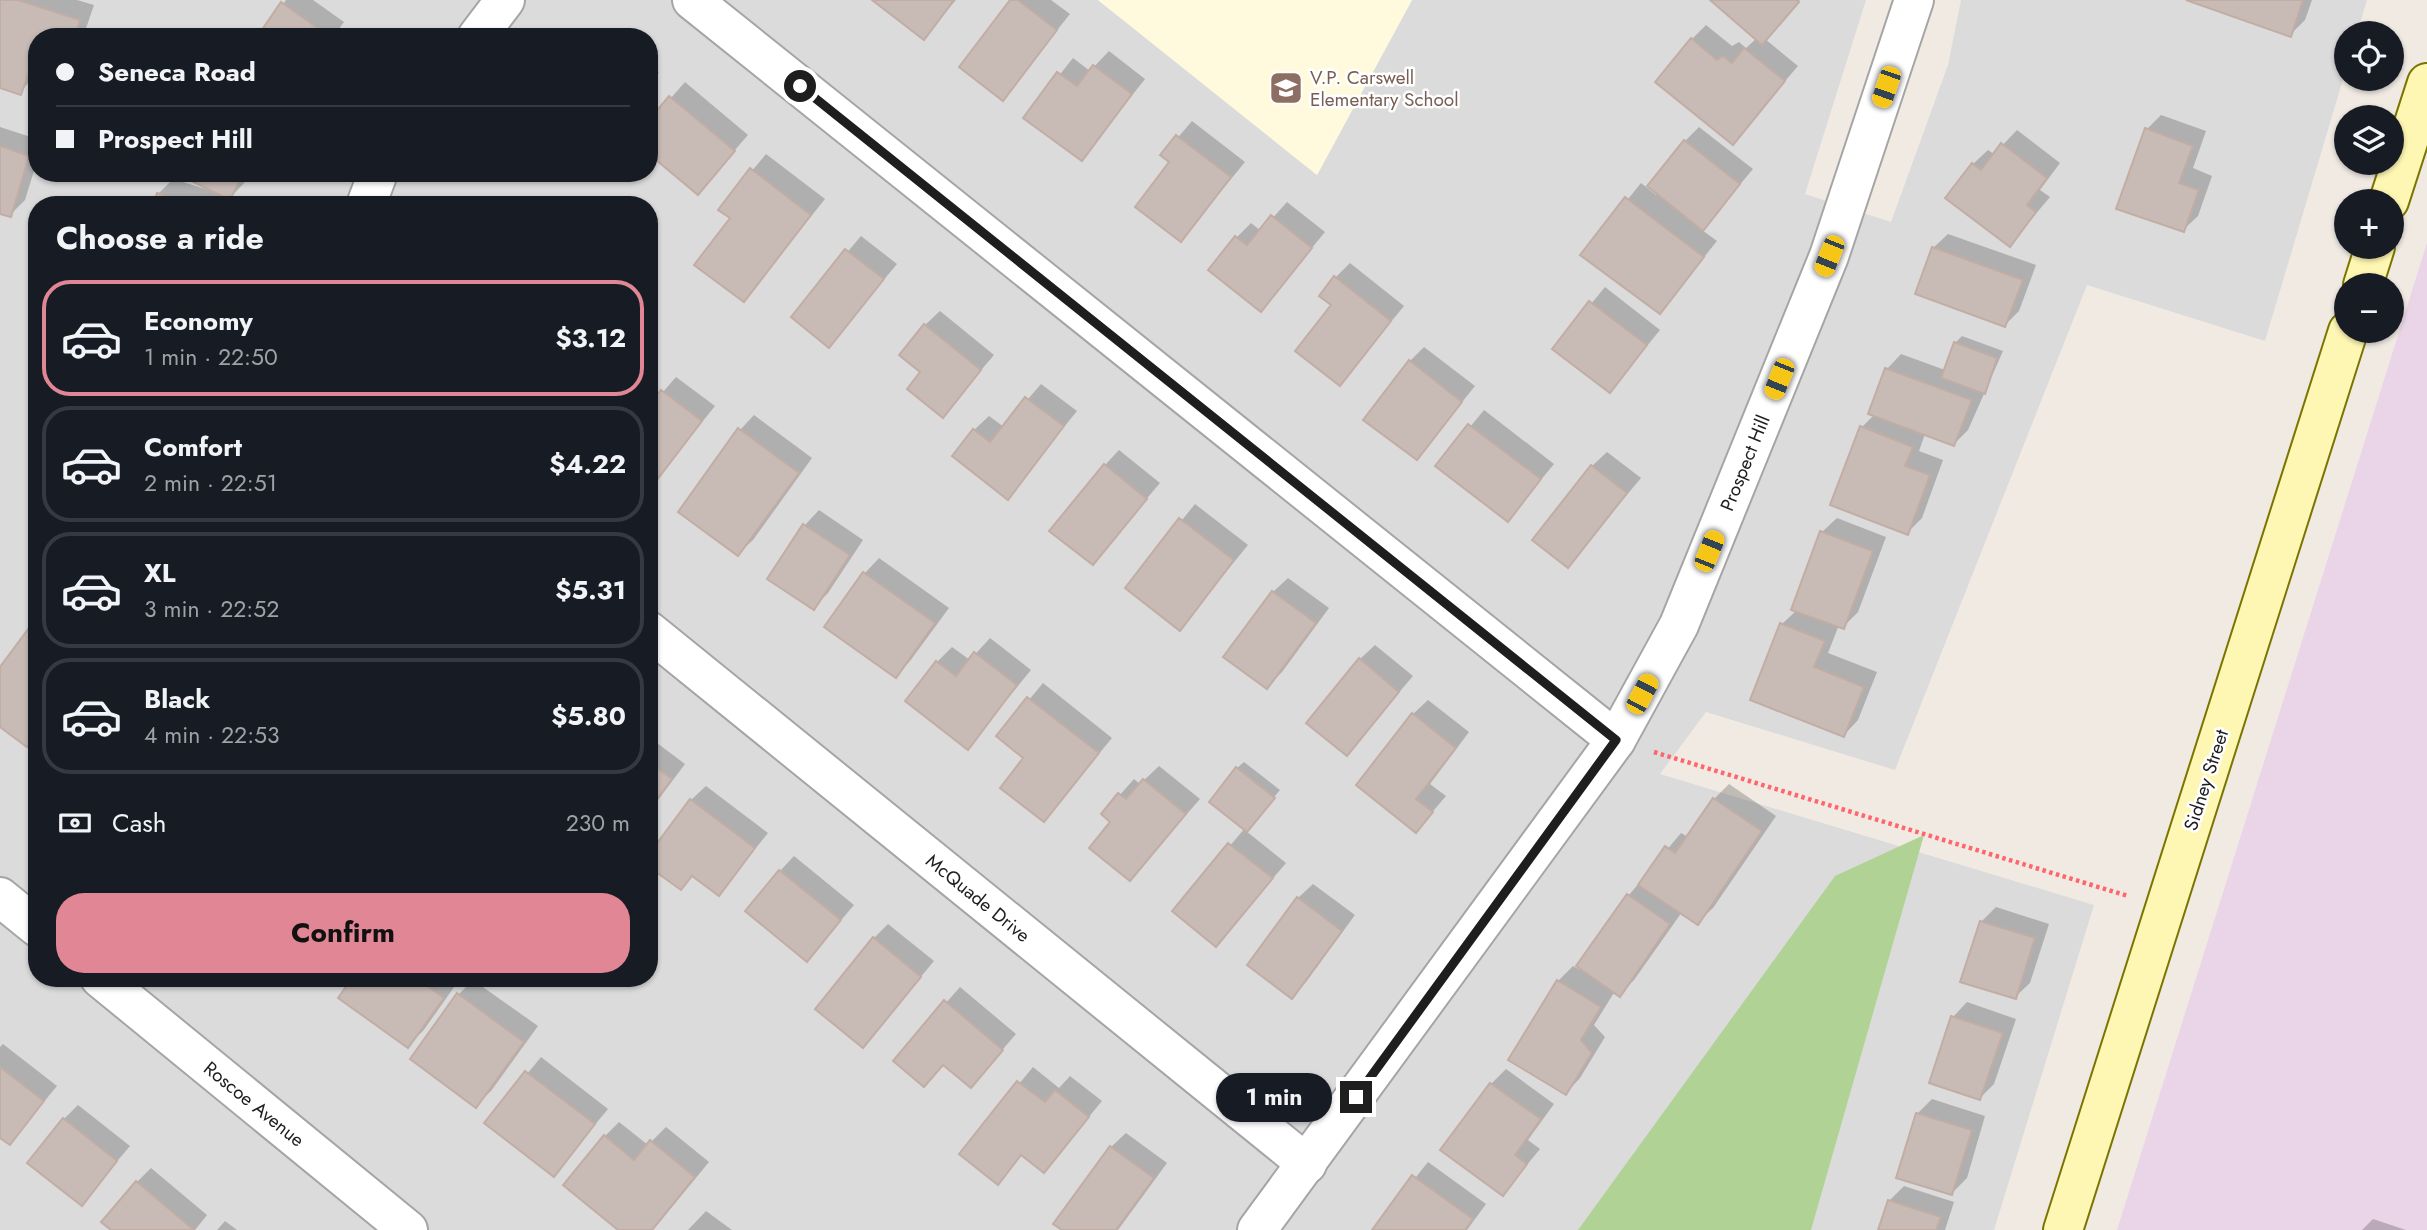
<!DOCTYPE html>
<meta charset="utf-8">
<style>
:root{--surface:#171b24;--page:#242831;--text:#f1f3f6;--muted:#9ea1a6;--line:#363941;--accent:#e08694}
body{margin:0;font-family:Jost,sans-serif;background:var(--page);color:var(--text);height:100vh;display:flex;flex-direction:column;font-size:26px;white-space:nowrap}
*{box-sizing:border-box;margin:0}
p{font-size:23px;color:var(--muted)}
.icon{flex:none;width:38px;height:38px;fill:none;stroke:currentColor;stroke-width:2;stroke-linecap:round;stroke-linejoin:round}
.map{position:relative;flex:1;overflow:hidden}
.details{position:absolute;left:28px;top:196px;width:630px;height:791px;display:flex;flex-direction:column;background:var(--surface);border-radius:28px;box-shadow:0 2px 5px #0004}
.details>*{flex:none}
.top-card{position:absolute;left:28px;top:28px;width:630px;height:154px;border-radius:28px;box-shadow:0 2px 5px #0004;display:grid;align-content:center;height:154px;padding:0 28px;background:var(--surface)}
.buttons{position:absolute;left:2334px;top:21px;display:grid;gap:14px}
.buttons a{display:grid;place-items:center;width:70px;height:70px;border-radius:50%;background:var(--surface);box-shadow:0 2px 5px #0004;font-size:35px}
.end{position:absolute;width:32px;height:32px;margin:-16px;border:9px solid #1e1e1e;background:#fff;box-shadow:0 0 0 4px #fff}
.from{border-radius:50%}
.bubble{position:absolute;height:49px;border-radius:24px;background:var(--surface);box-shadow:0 2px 5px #0004;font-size:23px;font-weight:700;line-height:49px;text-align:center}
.car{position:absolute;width:21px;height:42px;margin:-21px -10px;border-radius:9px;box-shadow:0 0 5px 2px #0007;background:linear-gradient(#f5c518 24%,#345 0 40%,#f5c518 0 76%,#345 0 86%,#f5c518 0)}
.top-card b{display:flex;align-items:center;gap:24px;height:66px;font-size:26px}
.top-card b+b{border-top:2px solid var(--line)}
.top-card i{width:18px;height:18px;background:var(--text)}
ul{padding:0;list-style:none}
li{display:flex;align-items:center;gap:21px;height:116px;margin:0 14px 10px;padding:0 14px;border:4px solid var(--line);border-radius:28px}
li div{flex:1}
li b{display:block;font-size:26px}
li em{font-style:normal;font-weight:700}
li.on{border-color:var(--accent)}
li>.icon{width:63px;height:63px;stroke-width:1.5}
h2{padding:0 28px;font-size:32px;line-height:84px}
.pay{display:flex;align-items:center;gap:18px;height:77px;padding:0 28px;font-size:26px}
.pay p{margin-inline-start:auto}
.button{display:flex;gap:14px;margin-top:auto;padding:14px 28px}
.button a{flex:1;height:80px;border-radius:28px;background:var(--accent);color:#111;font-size:28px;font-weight:700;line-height:80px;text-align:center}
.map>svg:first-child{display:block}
</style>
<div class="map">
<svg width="2427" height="1230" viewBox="0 0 2427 1230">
<rect width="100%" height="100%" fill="#f0eae3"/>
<!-- residential -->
<path fill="#dcdbdb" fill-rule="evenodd" d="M0,0H1098L1317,175L1412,0H1866L1805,194L1891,222L1948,65L1961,0H2367L2357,33H2347V66L2265,341L2087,285L1895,770L1706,712L1660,774L2094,905L1994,1230H0ZM37,37H649V173H37ZM37,205H649V978H37Z"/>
<!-- industrial -->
<polygon fill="#e9d4e8" points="2427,243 2427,1230 2117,1230"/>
<!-- education -->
<polygon fill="#fffadd" points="1098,0 1412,0 1317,175"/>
<!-- forest -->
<polygon fill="#b0d295" points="1924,835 1811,1230 1578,1230 1835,876"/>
<!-- shadow -->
<g fill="#0003">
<polygon points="0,0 77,0 94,5 83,37 37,37 37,72 20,93 0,87"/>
<polygon points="286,0 313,0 344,22 333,37 259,37"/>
<polygon points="875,0 956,0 924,37"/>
<polygon points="1012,0 1051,0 1070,14 1003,98"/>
<polygon points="1713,0 1800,0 1765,39 1798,66 1732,143 1692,39 1706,25 1732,46 1739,42 1746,48 1757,38"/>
<polygon points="2188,0 2312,0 2305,20 2290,35"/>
<polygon points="601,28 613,37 592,37"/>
<polygon points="1109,51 1145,79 1082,159 1026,117 1073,58 1090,71"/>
<polygon points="649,65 659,72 649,86"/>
<polygon points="685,82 748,135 698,192 649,123"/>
<polygon points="2161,115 2206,131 2193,168 2212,176 2198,216 2183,230 2147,129"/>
<polygon points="1192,121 1245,162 1181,240 1172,162 1163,155"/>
<polygon points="0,127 37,139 37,161 25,200 10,215 0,212"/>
<polygon points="1699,127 1753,169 1702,230 1717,241 1660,312 1583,255 1641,183 1656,195 1685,141"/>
<polygon points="2017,130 2060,163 2040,190 2050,197 2010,245 1973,164 1988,150 1994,154"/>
<polygon points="766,154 825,199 744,300 733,218 720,209"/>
<polygon points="179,173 249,173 244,183 230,198 227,197 224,205 155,205 159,193 173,179 209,190"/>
<polygon points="1287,202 1325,232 1261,310 1237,237 1251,223 1261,231"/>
<polygon points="1948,234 2036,265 2019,311 2005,325 1933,248"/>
<polygon points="861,236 897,264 829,345 793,317"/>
<polygon points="1350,263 1404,306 1340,384 1333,305 1335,278"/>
<polygon points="1605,287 1660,330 1610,391 1555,348"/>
<polygon points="940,311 994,355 943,415 925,325"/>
<polygon points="1962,336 2003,351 1968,430 1954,444 1925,434 1919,451 1943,460 1922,518 1907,533 1862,427 1875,414 1871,413 1887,369 1901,354 1945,370 1955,343"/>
<polygon points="1424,347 1475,386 1417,458 1410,361"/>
<polygon points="676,377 715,406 650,487 649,408"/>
<polygon points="1041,384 1077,411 1008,497 974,430 989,416 1004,427"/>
<polygon points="1484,410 1554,464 1508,520 1438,466"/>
<polygon points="754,415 812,458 753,540 738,554 740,430"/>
<polygon points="1119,450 1160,483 1092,563 1105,465"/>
<polygon points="1607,452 1641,478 1568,566 1592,466"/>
<polygon points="1195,504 1248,545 1180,628 1127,588"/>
<polygon points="819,510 863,540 828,593 814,607 769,579 805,525"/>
<polygon points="1837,518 1886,537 1858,612 1843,627 1839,625 1828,653 1877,672 1858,720 1844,735 1782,624 1797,610 1822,532"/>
<polygon points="879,558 949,608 910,661 896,676 826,626 865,573"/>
<polygon points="1288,578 1329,608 1282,672 1267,687 1273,592"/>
<polygon points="37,623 37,735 27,745 0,725 0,669"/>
<polygon points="990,638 1031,670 968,747 937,662 952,647 970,660"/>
<polygon points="1375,645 1413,676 1347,754 1360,659"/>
<polygon points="1043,683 1112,738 1044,820 1026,758 999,736"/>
<polygon points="1428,700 1469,732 1430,784 1446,796 1416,831 1413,714"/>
<polygon points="649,737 685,764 649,812"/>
<polygon points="1244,762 1280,790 1246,831 1286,863 1216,945 1175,911 1245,828 1237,768"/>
<polygon points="1159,766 1200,799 1130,879 1113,822 1103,814 1134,779 1140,784"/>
<polygon points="1729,784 1776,816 1713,908 1698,922 1682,912 1634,980 1620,994 1615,991 1594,1025 1605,1037 1580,1078 1566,1093 1510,1059 1558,981 1573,966 1587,974 1588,972 1579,965 1629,895 1681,833 1688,837 1714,799"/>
<polygon points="706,786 768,833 719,894 693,875 681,888 691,800"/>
<polygon points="794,856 854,905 807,960 780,871"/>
<polygon points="1313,884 1355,915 1306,982 1292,996 1298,898"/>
<polygon points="1996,907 2049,924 2030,983 2015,997 1981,922"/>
<polygon points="888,924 934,961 863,1046 874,938"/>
<polygon points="354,978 451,978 457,983 423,1031 408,1045"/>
<polygon points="473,980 538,1026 491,1091 476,1105 412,1058 459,994"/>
<polygon points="960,987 1016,1034 971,1086 944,1064 895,1061"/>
<polygon points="1967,1002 2016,1019 1994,1084 1980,1098 1953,1017"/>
<polygon points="3,1044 57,1086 10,1143 0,1135 0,1047"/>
<polygon points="541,1057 608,1109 554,1174 487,1123"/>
<polygon points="1033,1067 1059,1088 1070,1076 1102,1101 1044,1171 1023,1154 998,1183 961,1154"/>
<polygon points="1506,1069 1554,1104 1528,1140 1540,1149 1503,1194 1443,1150 1491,1084"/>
<polygon points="1932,1099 1985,1116 1967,1178 1952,1193 1917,1114"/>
<polygon points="78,1105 130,1146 81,1204 64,1119"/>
<polygon points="619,1122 648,1145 666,1127 709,1162 653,1230 621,1230 605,1136"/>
<polygon points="1126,1133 1167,1163 1118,1230 1065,1230 1111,1147"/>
<polygon points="1428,1162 1486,1204 1467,1230 1374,1230"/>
<polygon points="151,1168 207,1215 195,1230 113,1230 137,1182"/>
<polygon points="1904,1186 1954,1202 1945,1230 1880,1230 1889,1201"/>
<polygon points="706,1211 732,1230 688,1230"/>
<polygon points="2373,1219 2406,1230 2362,1230"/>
<polygon points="225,1221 237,1230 217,1230"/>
</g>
<!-- building -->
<g fill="#c8bbb6" stroke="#c2ada4" stroke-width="2">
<polygon points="0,0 18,0 80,20 75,37 37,37 37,48 21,95 0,88"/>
<polygon points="872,0 954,0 924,40"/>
<polygon points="1010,0 1018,0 1057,30 1003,101 959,67"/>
<polygon points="1710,0 1797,0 1799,2 1762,45"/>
<polygon points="2186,0 2303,0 2291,37"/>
<polygon points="281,2 330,37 257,37"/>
<polygon points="1691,38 1717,60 1723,56 1732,63 1744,48 1785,81 1733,145 1655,82"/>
<polygon points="1093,65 1132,94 1082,161 1023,118 1057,72 1077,86"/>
<polygon points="669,96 735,151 698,195 649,154 649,120"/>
<polygon points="2145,128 2193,146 2179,183 2199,190 2184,232 2116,209"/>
<polygon points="1176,135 1231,177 1181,242 1135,207 1169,162 1160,155"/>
<polygon points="1684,140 1740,184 1703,231 1647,186"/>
<polygon points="2001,143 2047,178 2027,205 2036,212 2010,247 1945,198 1972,163 1981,170"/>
<polygon points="0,146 29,156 11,217 0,214"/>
<polygon points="750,168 811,215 744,302 694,265 730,218 718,210"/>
<polygon points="175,173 243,173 230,200"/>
<polygon points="157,193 195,205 153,205"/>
<polygon points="1625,197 1704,257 1660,314 1580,255"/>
<polygon points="1271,215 1312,248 1261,312 1208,270 1235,236 1247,245"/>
<polygon points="1932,247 2023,280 2005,327 1915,294"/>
<polygon points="845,249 884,279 829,348 791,317"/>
<polygon points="1334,276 1391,321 1340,386 1295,351 1331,305 1319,296"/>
<polygon points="1589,301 1647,345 1610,393 1552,349"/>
<polygon points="924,324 981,370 943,418 907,389 920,372 899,355"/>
<polygon points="1954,342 1997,358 1985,394 1941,378"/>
<polygon points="1409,360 1462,402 1417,460 1363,420"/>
<polygon points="1885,368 1972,400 1954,446 1868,414"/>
<polygon points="661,390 702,421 650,489 649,405"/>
<polygon points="1025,397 1064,426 1008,500 952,456 973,429 990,442"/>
<polygon points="1468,424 1541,479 1508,522 1435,466"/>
<polygon points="1860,426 1913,447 1905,466 1930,475 1908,535 1830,505"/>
<polygon points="738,428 799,473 738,556 678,512"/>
<polygon points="1104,464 1147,499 1093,565 1049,531"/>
<polygon points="1591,465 1627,493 1568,568 1532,540"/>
<polygon points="1179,518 1234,560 1180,631 1125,588"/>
<polygon points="803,524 850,555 814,610 767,579"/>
<polygon points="1820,531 1873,551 1844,629 1791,610"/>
<polygon points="863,572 935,623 896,678 824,627"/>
<polygon points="1272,591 1316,623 1267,689 1223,657"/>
<polygon points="1780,623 1825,641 1814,667 1864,687 1844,737 1750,700"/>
<polygon points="29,628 37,634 37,734 27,747 0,727 0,667"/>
<polygon points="974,652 1017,685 968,750 905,701 936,661 956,676"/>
<polygon points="1359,658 1399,692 1347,756 1306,723"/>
<polygon points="1027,697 1099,753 1044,822 1000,788 1023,758 996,736"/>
<polygon points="1412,713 1456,748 1416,799 1433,812 1416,833 1356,785"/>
<polygon points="649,762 672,779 649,810"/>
<polygon points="1236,767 1275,798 1247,832 1209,802"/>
<polygon points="1143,779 1186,814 1130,881 1089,848 1110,822 1101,814 1118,793 1126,799"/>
<polygon points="1713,798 1762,831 1698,925 1638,885 1665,846 1675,853"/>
<polygon points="690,799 755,848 719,896 692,876 681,890 649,867 649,854"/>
<polygon points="1228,843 1273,878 1216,947 1172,911"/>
<polygon points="779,870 841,920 807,962 745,911"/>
<polygon points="1627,894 1670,924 1620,997 1576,966"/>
<polygon points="1297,897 1342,931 1292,999 1247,965"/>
<polygon points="1980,921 2035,938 2016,999 1960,982"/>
<polygon points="873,937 921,977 863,1048 815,1009"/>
<polygon points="352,978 416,978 444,998 408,1048 338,998"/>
<polygon points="1557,980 1601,1007 1581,1040 1592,1053 1566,1095 1508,1060"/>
<polygon points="457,993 524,1042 476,1108 410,1059"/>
<polygon points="944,1000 1003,1050 971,1088 943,1065 924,1087 893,1061"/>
<polygon points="1951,1016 2003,1033 1980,1100 1929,1083"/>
<polygon points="0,1067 44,1101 10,1145 0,1138"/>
<polygon points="525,1071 595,1124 554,1177 484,1123"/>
<polygon points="1017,1081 1045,1102 1055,1090 1089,1117 1044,1173 1021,1155 998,1185 959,1154"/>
<polygon points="1490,1083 1541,1119 1515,1155 1527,1164 1503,1196 1440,1150"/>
<polygon points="1916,1113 1972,1130 1952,1195 1896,1178"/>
<polygon points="63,1118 117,1161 82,1206 27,1163"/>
<polygon points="604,1135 634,1160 650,1140 695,1177 652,1230 618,1230 563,1185"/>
<polygon points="1110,1146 1154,1178 1116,1230 1062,1230 1053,1224"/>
<polygon points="1412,1175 1473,1219 1465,1230 1372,1230"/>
<polygon points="136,1181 194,1230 111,1230 101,1222"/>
<polygon points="1888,1200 1941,1217 1936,1230 1878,1230"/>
</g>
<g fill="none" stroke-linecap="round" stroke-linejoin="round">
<defs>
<g id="minor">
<polyline points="692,0 1616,740"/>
<polyline points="477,37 505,0"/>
<polyline points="366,205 378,173"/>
<polyline points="649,631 1307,1164"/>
<polyline points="0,897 37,927"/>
<polyline points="100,978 408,1230"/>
<polyline points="1257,1230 1616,740 1679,625 1829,256 1914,0"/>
</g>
<g id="secondary">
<polyline points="2389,201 2427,83"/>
<polyline points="2363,285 2375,247"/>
<polyline points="2063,1230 2348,331"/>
</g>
</defs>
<!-- minor casing -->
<use href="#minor" stroke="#a5a5a5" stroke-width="42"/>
<!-- secondary casing -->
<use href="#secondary" stroke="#7a7500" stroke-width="42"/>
<!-- path -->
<polyline stroke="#ff656b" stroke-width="4.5" stroke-dasharray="3.5 3.5" stroke-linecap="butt" points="1654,752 2128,896"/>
<!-- minor -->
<use href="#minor" stroke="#fff" stroke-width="38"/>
<!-- secondary -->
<use href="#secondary" stroke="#fef7b3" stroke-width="38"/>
</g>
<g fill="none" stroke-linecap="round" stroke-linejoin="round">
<!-- route -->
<polyline stroke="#1e1e1e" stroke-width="9" points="800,86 1616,740 1356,1097"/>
</g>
<!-- icons -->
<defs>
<symbol id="school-square" viewBox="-11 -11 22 22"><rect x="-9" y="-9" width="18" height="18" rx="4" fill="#8d6e63" stroke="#fff"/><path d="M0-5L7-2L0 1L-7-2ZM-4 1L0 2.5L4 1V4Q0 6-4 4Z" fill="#fff"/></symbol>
</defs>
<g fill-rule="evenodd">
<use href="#school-square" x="1267" y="69" width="38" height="38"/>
</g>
<g text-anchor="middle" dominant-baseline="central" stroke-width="5" stroke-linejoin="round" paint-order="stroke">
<!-- education labels -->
<g font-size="19" fill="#785e54" stroke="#fff" text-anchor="start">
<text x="1310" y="77">V.P. Carswell<tspan x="1310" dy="22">Elementary School</tspan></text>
</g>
<!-- street labels -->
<g font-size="19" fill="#1e1e1e" stroke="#fff">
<text transform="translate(1745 463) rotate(-68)">Prospect Hill</text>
<text transform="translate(2206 780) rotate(-72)">Sidney Street</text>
<text transform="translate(978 898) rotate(39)">McQuade Drive</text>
<text transform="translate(254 1104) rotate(39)">Roscoe Avenue</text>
</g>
</g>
</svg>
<div class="buttons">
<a><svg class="icon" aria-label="locate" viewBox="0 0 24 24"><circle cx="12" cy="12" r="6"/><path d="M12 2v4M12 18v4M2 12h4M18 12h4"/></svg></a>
<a><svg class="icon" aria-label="layers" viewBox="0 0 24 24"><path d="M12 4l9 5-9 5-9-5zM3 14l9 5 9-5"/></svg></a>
<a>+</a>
<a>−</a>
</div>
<i class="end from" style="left:800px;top:86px"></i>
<i class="end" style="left:1356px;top:1097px"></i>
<div class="bubble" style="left:1216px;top:1073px;width:116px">1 min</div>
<i class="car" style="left:1886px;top:87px;rotate:199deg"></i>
<i class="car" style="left:1829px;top:256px;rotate:202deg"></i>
<i class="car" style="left:1779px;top:379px;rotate:202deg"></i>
<i class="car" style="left:1709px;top:551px;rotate:22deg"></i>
<i class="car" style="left:1642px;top:694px;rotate:28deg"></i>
<div class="top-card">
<b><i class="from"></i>Seneca Road</b>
<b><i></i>Prospect Hill</b>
</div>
<section class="details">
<h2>Choose a ride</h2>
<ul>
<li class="on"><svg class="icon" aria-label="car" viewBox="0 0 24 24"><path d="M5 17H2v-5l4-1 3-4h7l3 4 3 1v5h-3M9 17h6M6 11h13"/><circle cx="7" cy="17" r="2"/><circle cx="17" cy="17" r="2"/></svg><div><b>Economy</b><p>1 min · 22:50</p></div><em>$3.12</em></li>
<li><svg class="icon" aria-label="car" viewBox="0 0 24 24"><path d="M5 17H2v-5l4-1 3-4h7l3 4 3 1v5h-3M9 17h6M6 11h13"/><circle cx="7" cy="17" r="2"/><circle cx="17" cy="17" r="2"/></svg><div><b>Comfort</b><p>2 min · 22:51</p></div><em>$4.22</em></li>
<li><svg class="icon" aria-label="car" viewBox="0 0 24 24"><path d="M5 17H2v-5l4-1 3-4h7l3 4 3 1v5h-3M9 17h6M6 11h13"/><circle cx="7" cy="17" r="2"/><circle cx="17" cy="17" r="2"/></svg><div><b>XL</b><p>3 min · 22:52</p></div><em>$5.31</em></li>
<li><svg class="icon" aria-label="car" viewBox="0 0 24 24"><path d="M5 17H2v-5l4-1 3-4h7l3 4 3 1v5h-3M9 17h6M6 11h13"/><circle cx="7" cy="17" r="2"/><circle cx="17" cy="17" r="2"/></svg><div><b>Black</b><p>4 min · 22:53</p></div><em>$5.80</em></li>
</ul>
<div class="pay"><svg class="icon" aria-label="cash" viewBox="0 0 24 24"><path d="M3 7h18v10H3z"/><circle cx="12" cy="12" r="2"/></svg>Cash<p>230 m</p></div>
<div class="button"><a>Confirm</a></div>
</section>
</div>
